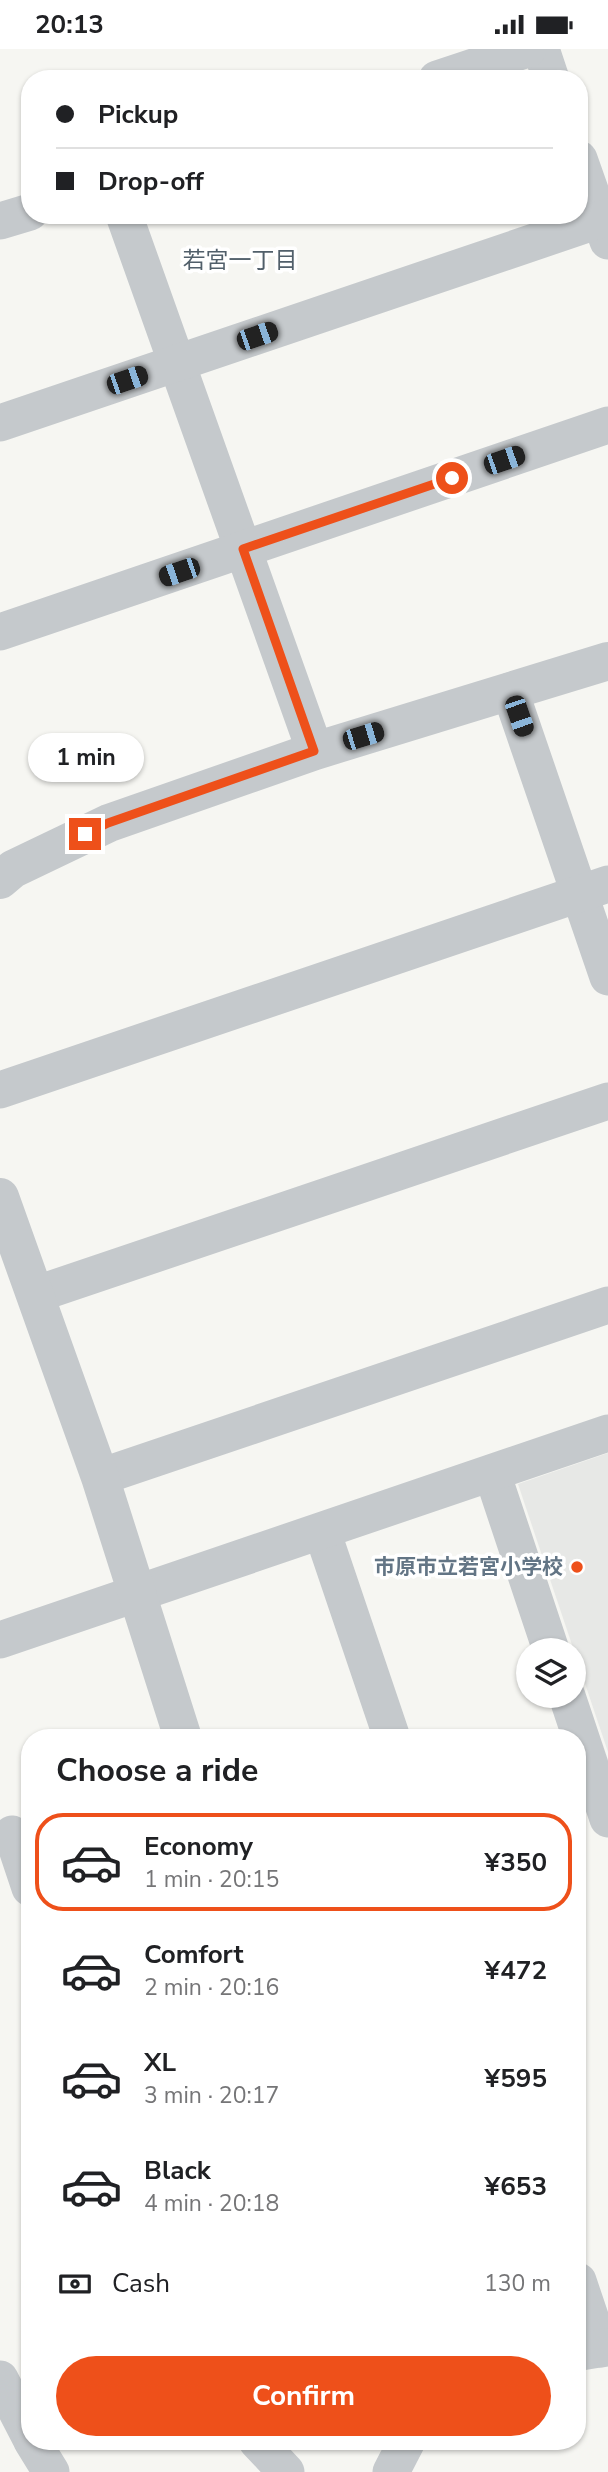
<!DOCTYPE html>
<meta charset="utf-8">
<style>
:root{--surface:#fff;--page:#f2f2f2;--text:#202124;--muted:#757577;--line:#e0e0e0;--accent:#ee501a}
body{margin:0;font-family:"Nunito Sans","Noto Sans JP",sans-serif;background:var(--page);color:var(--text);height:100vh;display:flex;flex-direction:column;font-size:26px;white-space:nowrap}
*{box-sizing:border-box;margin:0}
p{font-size:23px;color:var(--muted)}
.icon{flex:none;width:38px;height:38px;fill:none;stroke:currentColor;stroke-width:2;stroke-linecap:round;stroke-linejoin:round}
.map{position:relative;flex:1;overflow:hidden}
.panel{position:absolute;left:21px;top:1680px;width:565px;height:721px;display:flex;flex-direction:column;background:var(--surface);border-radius:28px;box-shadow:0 2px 5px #0004}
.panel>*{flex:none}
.hud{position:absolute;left:21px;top:21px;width:567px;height:154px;border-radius:28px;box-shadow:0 2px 5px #0004;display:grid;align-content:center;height:154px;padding:0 35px;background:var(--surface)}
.fabs{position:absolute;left:516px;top:1589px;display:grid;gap:14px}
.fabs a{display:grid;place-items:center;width:70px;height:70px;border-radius:50%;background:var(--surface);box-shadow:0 2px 5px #0004;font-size:35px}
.end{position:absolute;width:32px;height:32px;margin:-16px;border:9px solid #ee501a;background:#fff;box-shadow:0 0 0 4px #fff}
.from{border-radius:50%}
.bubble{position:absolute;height:49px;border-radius:24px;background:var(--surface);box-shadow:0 2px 5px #0004;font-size:23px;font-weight:700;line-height:49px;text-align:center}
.car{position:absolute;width:21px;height:42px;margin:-21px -10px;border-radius:9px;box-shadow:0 0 5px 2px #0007;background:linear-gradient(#222 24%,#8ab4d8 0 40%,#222 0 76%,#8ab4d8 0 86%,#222 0)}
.hud b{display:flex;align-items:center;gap:24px;height:66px;font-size:26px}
.hud b+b{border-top:2px solid var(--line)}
.hud i{width:18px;height:18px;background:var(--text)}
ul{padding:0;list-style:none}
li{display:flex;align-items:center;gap:21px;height:98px;margin:0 14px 10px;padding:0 21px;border:4px solid transparent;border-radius:28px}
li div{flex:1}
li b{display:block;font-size:26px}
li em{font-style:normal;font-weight:700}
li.active{border-color:var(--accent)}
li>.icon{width:63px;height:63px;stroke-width:1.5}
h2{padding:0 35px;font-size:32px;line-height:84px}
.pay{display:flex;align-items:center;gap:18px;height:77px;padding:0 35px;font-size:26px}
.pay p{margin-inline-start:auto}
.primary-button{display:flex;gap:14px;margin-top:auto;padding:14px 35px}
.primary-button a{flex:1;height:80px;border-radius:42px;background:var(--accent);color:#fff;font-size:28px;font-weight:700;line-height:80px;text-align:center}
.status{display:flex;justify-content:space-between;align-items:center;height:49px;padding:0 35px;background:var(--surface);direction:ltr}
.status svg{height:19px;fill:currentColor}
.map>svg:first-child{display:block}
</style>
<div class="status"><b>20:13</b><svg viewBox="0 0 49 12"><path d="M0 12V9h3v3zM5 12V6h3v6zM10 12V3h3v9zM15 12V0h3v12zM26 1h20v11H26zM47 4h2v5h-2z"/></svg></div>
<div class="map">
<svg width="608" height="2423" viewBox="0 0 608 2423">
<rect width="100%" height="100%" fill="#f6f6f2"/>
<!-- built -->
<polygon fill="#e7e8e6" points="608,1404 608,1703 518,1435"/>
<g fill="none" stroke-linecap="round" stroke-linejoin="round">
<!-- minor -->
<g stroke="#c5c9cc" stroke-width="37">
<polyline points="541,0 551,30"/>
<polyline points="437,30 528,0"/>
<polyline points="579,110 608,192"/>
<polyline points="124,166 315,702"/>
<polyline points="0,172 30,163"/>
<polyline points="0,374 608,168"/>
<polyline points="0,583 608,376"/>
<polyline points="510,642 608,928"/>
<polyline points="0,1041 608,835"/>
<polyline points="37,1245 608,1052"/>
<polyline points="492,1424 551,1601"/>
<polyline points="100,1428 608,1256"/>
<polyline points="322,1482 392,1689"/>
<polyline points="0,1591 608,1384"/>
<polyline points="567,1647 608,1770"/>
<polyline points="12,1785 30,1839"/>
<polyline points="578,2232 601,2300"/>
<polyline points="0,2330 30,2388"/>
<polyline points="32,2392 51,2423"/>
<polyline points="257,2392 286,2423"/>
<polyline points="391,2423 407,2392"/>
</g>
<!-- tertiary -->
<g stroke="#c5c9cc" stroke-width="38">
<polyline points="0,831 13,820 109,774 315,702 608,612"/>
<polyline points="0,1148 100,1428 183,1689"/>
<polyline points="578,2303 608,2298"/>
</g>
</g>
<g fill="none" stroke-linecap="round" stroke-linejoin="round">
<!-- route -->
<polyline stroke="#ee501a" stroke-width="9" points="85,785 108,774 314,702 243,500 452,429"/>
</g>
<!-- markers -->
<circle fill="#ee501a" stroke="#fff" stroke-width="2.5" cx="577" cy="1518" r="7"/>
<g text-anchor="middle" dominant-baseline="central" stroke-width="7" stroke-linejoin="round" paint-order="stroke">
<!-- poi labels -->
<g font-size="21" font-weight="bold" fill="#637585" stroke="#fff" text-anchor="end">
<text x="563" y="1518">市原市立若宮小学校</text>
</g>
<!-- neighbourhood labels -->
<g font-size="23" fill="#515f6a" stroke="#fff">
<text x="240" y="211">若宮一丁目</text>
</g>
</g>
</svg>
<div class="fabs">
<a><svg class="icon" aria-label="layers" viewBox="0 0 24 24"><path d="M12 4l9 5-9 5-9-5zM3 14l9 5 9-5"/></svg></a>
</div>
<i class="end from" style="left:452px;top:429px"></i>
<i class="end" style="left:85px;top:785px"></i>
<div class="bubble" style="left:28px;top:684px;width:116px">1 min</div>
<i class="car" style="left:257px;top:287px;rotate:71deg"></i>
<i class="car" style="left:127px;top:331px;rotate:71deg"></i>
<i class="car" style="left:504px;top:411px;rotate:71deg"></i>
<i class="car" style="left:179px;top:523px;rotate:251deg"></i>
<i class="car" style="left:519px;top:667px;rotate:161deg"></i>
<i class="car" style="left:363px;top:687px;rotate:73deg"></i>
<div class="hud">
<b><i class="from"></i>Pickup</b>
<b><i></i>Drop-off</b>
</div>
<section class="panel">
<h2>Choose a ride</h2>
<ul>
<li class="active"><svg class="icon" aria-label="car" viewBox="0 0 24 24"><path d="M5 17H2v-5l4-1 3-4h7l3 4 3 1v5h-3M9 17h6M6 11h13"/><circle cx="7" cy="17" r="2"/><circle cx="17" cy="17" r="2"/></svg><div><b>Economy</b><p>1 min · 20:15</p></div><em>¥350</em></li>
<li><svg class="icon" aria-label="car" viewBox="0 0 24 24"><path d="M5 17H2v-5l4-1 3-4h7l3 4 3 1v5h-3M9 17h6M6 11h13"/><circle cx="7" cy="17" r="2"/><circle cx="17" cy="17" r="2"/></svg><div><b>Comfort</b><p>2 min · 20:16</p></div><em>¥472</em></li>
<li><svg class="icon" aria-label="car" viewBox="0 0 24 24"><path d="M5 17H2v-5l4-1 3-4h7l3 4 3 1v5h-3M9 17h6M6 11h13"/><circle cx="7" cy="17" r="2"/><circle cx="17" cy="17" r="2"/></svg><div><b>XL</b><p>3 min · 20:17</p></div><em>¥595</em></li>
<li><svg class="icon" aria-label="car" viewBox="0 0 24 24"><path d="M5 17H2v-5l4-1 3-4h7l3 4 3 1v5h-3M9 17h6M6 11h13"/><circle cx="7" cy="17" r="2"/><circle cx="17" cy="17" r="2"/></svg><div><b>Black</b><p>4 min · 20:18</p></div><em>¥653</em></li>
</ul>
<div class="pay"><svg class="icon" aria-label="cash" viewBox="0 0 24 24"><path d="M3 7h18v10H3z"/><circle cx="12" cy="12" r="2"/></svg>Cash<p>130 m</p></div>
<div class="primary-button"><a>Confirm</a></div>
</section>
</div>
